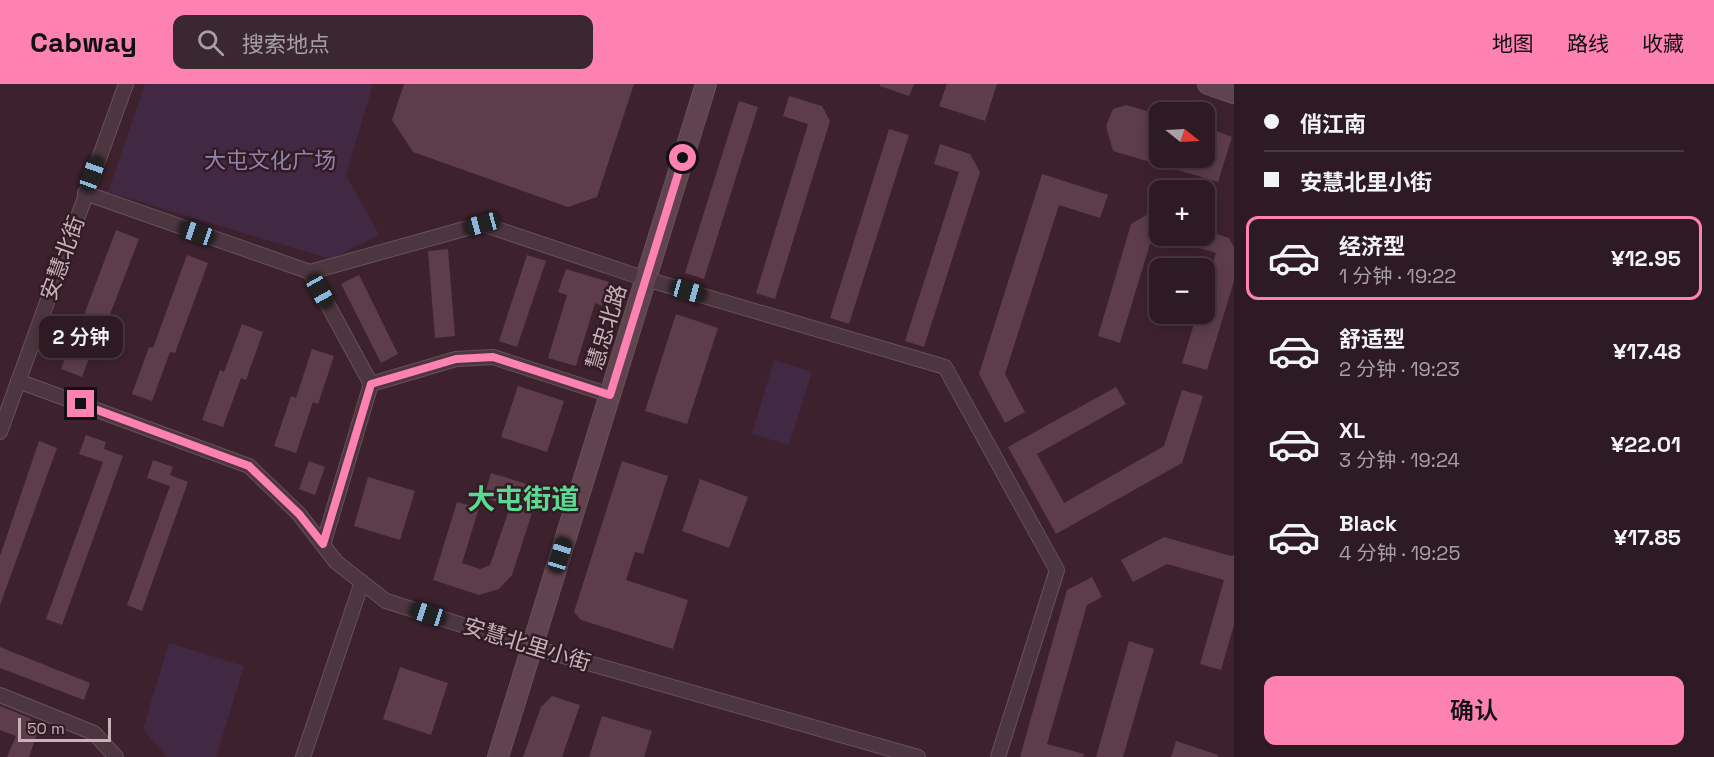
<!DOCTYPE html>
<html lang="zh">
<meta charset="utf-8">
<style>
:root{--surface:#2e1a22;--page:#3a272f;--text:#f1f3f6;--muted:#a7a1a5;--line:#493840;--accent:#fd82b1}
body{margin:0;font-family:"Space Grotesk","Noto Sans SC",sans-serif;background:var(--page);color:var(--text);height:100vh;display:flex;flex-direction:column;font-size:22px;white-space:nowrap}
*{box-sizing:border-box;margin:0}
p{font-size:20px;color:var(--muted)}
.icon{flex:none;width:33px;height:33px;fill:none;stroke:currentColor;stroke-width:2;stroke-linecap:round;stroke-linejoin:round}
.map{position:relative;flex:1;overflow:hidden}
.sheet{display:flex;flex-direction:column;background:var(--surface);width:480px}
.sheet>*{flex:none}
.guide{display:grid;align-content:center;height:132px;padding:0 30px;background:var(--surface)}
.needle{width:39px;rotate:108deg}
.fabs{position:absolute;left:1149px;top:18px;display:grid;gap:12px}
.fabs a{display:grid;place-items:center;width:66px;height:66px;border-radius:12px;background:var(--surface);box-shadow:0 3px 15px #0003,0 0 0 2px var(--line);font-size:30px}
.scale{position:absolute;left:18px;bottom:15px;width:93px;box-sizing:border-box;padding-left:6px;border:3px solid #c9b1ba;border-top:0;font-size:16px;line-height:21px;white-space:nowrap;color:#c9b1ba;-webkit-text-stroke:4px #321b24;paint-order:stroke}
.end{position:absolute;width:27px;height:27px;margin:-14px;border:8px solid #fd82b1;background:#111;box-shadow:0 0 0 3px #111}
.from{border-radius:50%}
.bubble{position:absolute;height:42px;border-radius:12px;background:var(--surface);box-shadow:0 3px 15px #0003,0 0 0 2px var(--line);font-size:20px;font-weight:600;line-height:42px;text-align:center}
.car{position:absolute;width:18px;height:36px;margin:-18px -9px;border-radius:8px;box-shadow:0 0 4px 2px #0007;background:linear-gradient(#222 24%,#8ab4d8 0 40%,#222 0 76%,#8ab4d8 0 86%,#222 0)}
.guide b{display:flex;align-items:center;gap:21px;height:57px;font-size:22px}
.guide b+b{border-top:2px solid var(--line)}
.guide i{width:15px;height:15px;background:var(--text)}
ul{padding:0;list-style:none}
li{display:flex;align-items:center;gap:18px;height:84px;margin:0 12px 9px;padding:0 18px;border:3px solid transparent;border-radius:12px}
li div{flex:1}
li b{display:block;font-size:22px}
li em{font-style:normal;font-weight:600}
li.active{border-color:var(--accent)}
li>.icon{width:54px;height:54px;stroke-width:1.5}
.cta{display:flex;gap:12px;margin-top:auto;padding:12px 30px}
.cta a{flex:1;height:69px;border-radius:12px;background:var(--accent);color:#111;font-size:24px;font-weight:600;line-height:69px;text-align:center}
header{display:flex;align-items:center;gap:36px;box-sizing:border-box;height:84px;padding:0 30px;background:var(--accent);color:#111}
header strong{font-size:28px}
nav{display:flex;gap:33px;margin-inline-start:auto;font-size:21px}
.search{width:420px;height:54px;background:var(--page);display:flex;align-items:center;gap:15px;box-sizing:border-box;padding:0 21px;border-radius:12px;color:var(--muted);font-size:22px}
main{display:flex;flex:1;min-height:0}
.map>svg:first-child{display:block}
</style>
<header>
<strong>Cabway</strong>
<div class="search"><svg class="icon" aria-label="search" viewBox="0 0 24 24"><circle cx="10" cy="10" r="6"/><path d="M15 15l6 6"/></svg>搜索地点</div>
<nav><a>地图</a><a>路线</a><a>收藏</a></nav>
</header>
<main>
<div class="map">
<svg width="1234" height="673" viewBox="0 0 1234 673">
<rect width="100%" height="100%" fill="#3d222d"/>
<!-- green -->
<g fill="#422943">
<polygon points="145,0 373,0 346,91 379,151 330,175 108,108"/>
<polygon points="774,276 812,288 789,361 752,350"/>
<polygon points="169,559 244,582 216,673 167,673 143,645"/>
</g>
<!-- building -->
<g fill="#5d3d4a">
<polygon points="404,0 634,0 597,113 568,123 413,68 392,36"/>
<polygon points="880,0 914,0 909,12 880,2"/>
<polygon points="947,0 997,0 985,37 939,22"/>
<polygon points="789,12 822,22 830,37 775,215 756,209 808,40 783,32"/>
<polygon points="739,17 758,23 704,195 685,189"/>
<polygon points="1126,21 1160,31 1160,74 1204,74 1204,42 1232,53 1218,98 1113,67 1106,42 1113,25"/>
<polygon points="889,45 909,51 849,240 830,234"/>
<polygon points="940,60 970,70 980,88 924,263 905,257 959,88 934,80"/>
<polygon points="1042,90 1108,111 1100,134 1059,121 1005,290 1025,328 1005,339 979,290"/>
<polygon points="1150,129 1160,132 1160,152 1153,150 1120,259 1098,252 1131,140"/>
<polygon points="116,146 139,155 104,246 100,244 82,293 61,285 78,238 81,239"/>
<polygon points="1204,146 1229,154 1234,163 1234,197 1207,286 1182,279 1197,230 1204,230 1204,206 1216,169 1165,154 1165,152 1204,152"/>
<polygon points="448,165 455,252 435,254 428,167"/>
<polygon points="187,171 208,179 175,269 170,268 152,317 132,310 149,263 153,264"/>
<polygon points="527,171 546,177 517,263 499,257"/>
<polygon points="566,185 609,198 602,222 595,219 576,282 548,274 567,211 558,208"/>
<polygon points="359,191 398,270 381,279 341,200"/>
<polygon points="676,230 718,244 687,340 645,327"/>
<polygon points="242,240 263,248 246,296 241,294 223,343 202,336 220,286 224,288"/>
<polygon points="312,265 334,272 318,320 313,318 296,369 274,362 291,312 296,314"/>
<polygon points="518,302 564,317 547,368 501,353"/>
<polygon points="1116,303 1126,320 1037,370 1064,419 1164,362 1182,306 1203,312 1182,379 1056,450 1008,363"/>
<polygon points="86,351 106,358 104,365 123,372 62,541 46,535 103,378 79,370"/>
<polygon points="39,357 57,364 0,521 0,472"/>
<polygon points="153,376 173,383 170,391 188,398 142,527 127,521 170,402 147,394"/>
<polygon points="309,377 325,383 315,411 299,405"/>
<polygon points="622,377 668,392 643,470 635,468 626,496 688,516 673,565 581,536 574,528"/>
<polygon points="491,389 540,404 512,491 499,505 479,511 433,496 457,418 479,424 462,479 480,485 490,481 510,423 484,413"/>
<polygon points="368,393 415,407 400,456 354,442"/>
<polygon points="700,395 748,413 729,464 682,447"/>
<polygon points="1164,453 1231,472 1234,471 1234,541 1221,586 1200,580 1224,496 1167,480 1133,498 1121,476"/>
<polygon points="1092,493 1102,513 1087,521 1047,660 1084,670 1083,673 1020,673 1067,506"/>
<polygon points="1129,557 1154,565 1123,673 1096,673"/>
<polygon points="0,563 90,599 84,616 0,584"/>
<polygon points="400,583 448,599 431,651 383,635"/>
<polygon points="552,612 580,621 562,673 523,673 541,623"/>
<polygon points="0,622 30,634 37,650 29,673 7,673 16,652 0,646"/>
<polygon points="602,632 652,647 644,673 589,673"/>
<polygon points="1176,657 1218,671 1218,673 1171,673"/>
</g>
<g fill="none" stroke-linecap="round" stroke-linejoin="round">
<defs>
<g id="street">
<polyline points="85,109 310,188 482,140 646,195 945,283 1057,486 998,673"/>
<polyline points="310,188 371,300"/>
<polyline points="18,297 249,382 299,430 336,478 386,517 532,563 918,673"/>
<polyline points="0,348 126,0"/>
<polyline points="323,461 371,300 456,275 493,273 610,311"/>
<polyline points="0,611 94,649 116,673"/>
<polyline points="303,673 362,498"/>
</g>
<g id="secondary">
<polyline points="1208,0 1234,9"/>
<polyline points="498,673 706,0"/>
</g>
</defs>
<!-- street casing -->
<use href="#street" stroke="#68515a" stroke-width="16"/>
<!-- secondary casing -->
<use href="#secondary" stroke="#68515a" stroke-width="22"/>
<!-- street -->
<use href="#street" stroke="#4d363f" stroke-width="14"/>
<!-- secondary -->
<use href="#secondary" stroke="#60434e" stroke-width="20"/>
</g>
<g fill="none" stroke-linecap="round" stroke-linejoin="round">
<!-- route -->
<polyline stroke="#fd82b1" stroke-width="8" points="81,320 249,382 299,430 323,460 371,300 456,275 493,273 610,311 683,74"/>
</g>
<g text-anchor="middle" dominant-baseline="central" stroke-width="5" stroke-linejoin="round" paint-order="stroke">
<!-- park labels -->
<g font-size="22" fill="#8f85af" stroke="#321b24">
<text x="270" y="76">大屯文化广场</text>
</g>
<!-- street labels -->
<g font-size="22" fill="#c9b1ba" stroke="#321b24">
<text transform="translate(62 174) rotate(-70)">安慧北街</text>
<text transform="translate(606 243) rotate(-73)">慧忠北路</text>
<text transform="translate(527 560) rotate(17)">安慧北里小街</text>
</g>
<!-- district labels -->
<g font-size="28" font-weight="bold" fill="#5bda92" stroke="#321b24">
<text x="523" y="415">大屯街道</text>
</g>
</g>
</svg>
<div class="fabs">
<a><svg class="needle" viewBox="-14 -14 28 28"><path d="M0-13l5 13h-10z" fill="#e53935"/><path d="M0 13l5-13h-10z" fill="#a7a1a5"/></svg></a>
<a>+</a>
<a>−</a>
</div>
<div class="scale">50 m</div>
<i class="end from" style="left:683px;top:74px"></i>
<i class="end" style="left:81px;top:320px"></i>
<div class="bubble" style="left:39px;top:232px;width:84px">2 分钟</div>
<i class="car" style="left:92px;top:90px;rotate:20deg"></i>
<i class="car" style="left:482px;top:140px;rotate:255deg"></i>
<i class="car" style="left:197px;top:149px;rotate:289deg"></i>
<i class="car" style="left:320px;top:207px;rotate:151deg"></i>
<i class="car" style="left:688px;top:207px;rotate:106deg"></i>
<i class="car" style="left:560px;top:471px;rotate:17deg"></i>
<i class="car" style="left:428px;top:530px;rotate:288deg"></i>
</div>
<section class="sheet">
<div class="guide">
<b><i class="from"></i>俏江南</b>
<b><i></i>安慧北里小街</b>
</div>
<ul>
<li class="active"><svg class="icon" aria-label="car" viewBox="0 0 24 24"><path d="M5 17H2v-5l4-1 3-4h7l3 4 3 1v5h-3M9 17h6M6 11h13"/><circle cx="7" cy="17" r="2"/><circle cx="17" cy="17" r="2"/></svg><div><b>经济型</b><p>1 分钟 · 19:22</p></div><em>¥12.95</em></li>
<li><svg class="icon" aria-label="car" viewBox="0 0 24 24"><path d="M5 17H2v-5l4-1 3-4h7l3 4 3 1v5h-3M9 17h6M6 11h13"/><circle cx="7" cy="17" r="2"/><circle cx="17" cy="17" r="2"/></svg><div><b>舒适型</b><p>2 分钟 · 19:23</p></div><em>¥17.48</em></li>
<li><svg class="icon" aria-label="car" viewBox="0 0 24 24"><path d="M5 17H2v-5l4-1 3-4h7l3 4 3 1v5h-3M9 17h6M6 11h13"/><circle cx="7" cy="17" r="2"/><circle cx="17" cy="17" r="2"/></svg><div><b>XL</b><p>3 分钟 · 19:24</p></div><em>¥22.01</em></li>
<li><svg class="icon" aria-label="car" viewBox="0 0 24 24"><path d="M5 17H2v-5l4-1 3-4h7l3 4 3 1v5h-3M9 17h6M6 11h13"/><circle cx="7" cy="17" r="2"/><circle cx="17" cy="17" r="2"/></svg><div><b>Black</b><p>4 分钟 · 19:25</p></div><em>¥17.85</em></li>
</ul>
<div class="cta"><a>确认</a></div>
</section>
</main>
